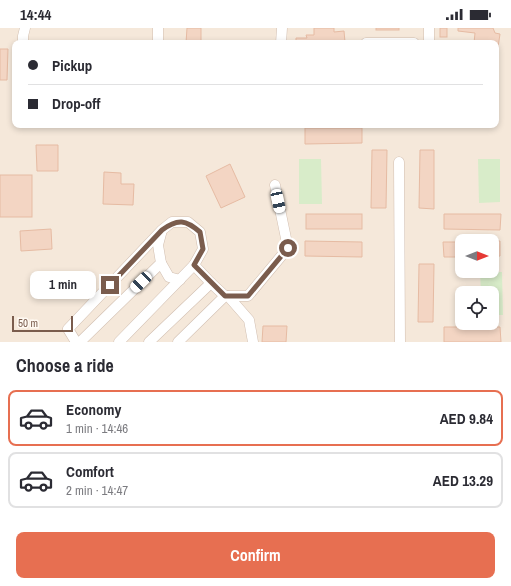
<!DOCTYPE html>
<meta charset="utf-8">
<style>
:root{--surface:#fff;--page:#f2f2f3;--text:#2b2b33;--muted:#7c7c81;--line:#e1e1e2;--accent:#e76f51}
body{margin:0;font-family:"Archivo Narrow",sans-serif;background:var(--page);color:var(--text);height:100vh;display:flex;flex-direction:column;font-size:15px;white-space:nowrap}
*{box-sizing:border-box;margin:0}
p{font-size:13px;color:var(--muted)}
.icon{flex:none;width:22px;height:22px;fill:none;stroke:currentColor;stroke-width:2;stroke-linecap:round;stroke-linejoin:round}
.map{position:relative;height:314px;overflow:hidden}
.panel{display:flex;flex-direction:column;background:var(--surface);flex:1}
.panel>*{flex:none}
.hud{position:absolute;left:12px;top:12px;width:487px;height:88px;border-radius:8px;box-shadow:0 2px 6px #0003;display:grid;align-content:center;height:88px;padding:0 16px;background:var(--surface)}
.needle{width:26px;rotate:90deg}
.fabs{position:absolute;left:455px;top:206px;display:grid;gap:8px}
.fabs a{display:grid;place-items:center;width:44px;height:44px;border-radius:8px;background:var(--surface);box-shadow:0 2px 6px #0003;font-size:20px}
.scale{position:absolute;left:12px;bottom:10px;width:61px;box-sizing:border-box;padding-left:4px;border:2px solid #7a5c4d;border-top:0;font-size:11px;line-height:14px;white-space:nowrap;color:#7a5c4d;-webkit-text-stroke:3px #fffaf3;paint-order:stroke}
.end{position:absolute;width:18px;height:18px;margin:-9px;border:5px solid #7a5c4d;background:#fff;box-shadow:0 0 0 2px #fff}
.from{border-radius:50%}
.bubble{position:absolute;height:28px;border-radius:8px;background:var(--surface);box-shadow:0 2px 6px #0003;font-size:13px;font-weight:700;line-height:28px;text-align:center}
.car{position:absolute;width:12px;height:24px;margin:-12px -6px;border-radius:5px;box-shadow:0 0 3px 1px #0007;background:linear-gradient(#fff 24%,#345 0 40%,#fff 0 76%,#345 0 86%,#fff 0)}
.hud b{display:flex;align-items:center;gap:14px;height:38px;font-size:15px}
.hud b+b{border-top:1px solid var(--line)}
.hud i{width:10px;height:10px;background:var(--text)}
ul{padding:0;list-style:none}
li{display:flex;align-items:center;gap:12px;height:56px;margin:0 8px 6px;padding:0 8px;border:2px solid var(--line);border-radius:8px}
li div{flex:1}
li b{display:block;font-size:15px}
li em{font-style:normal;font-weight:700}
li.active{border-color:var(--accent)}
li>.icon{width:36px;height:36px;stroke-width:1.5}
h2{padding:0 16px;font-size:18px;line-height:48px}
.action{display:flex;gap:8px;margin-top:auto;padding:8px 16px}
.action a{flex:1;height:46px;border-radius:8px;background:var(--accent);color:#fff;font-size:16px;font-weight:700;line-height:46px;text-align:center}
.status{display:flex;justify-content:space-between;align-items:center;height:28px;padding:0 20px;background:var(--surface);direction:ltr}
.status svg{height:11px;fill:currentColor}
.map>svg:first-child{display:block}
</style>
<div class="status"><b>14:44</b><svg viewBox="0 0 49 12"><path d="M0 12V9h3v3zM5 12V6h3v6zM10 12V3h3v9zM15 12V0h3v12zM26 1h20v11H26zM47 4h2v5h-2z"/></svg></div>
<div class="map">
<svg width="511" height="314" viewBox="0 0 511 314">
<rect width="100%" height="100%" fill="#fdf6ec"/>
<!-- residential -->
<path fill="#f5e8da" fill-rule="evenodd" d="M0,0H511V314H0ZM15,15H496V97H15ZM462,213H492V243H462ZM462,265H492V295H462Z"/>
<!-- green -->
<g fill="#d8ecc9">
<polygon points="299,131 321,131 322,176 299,176"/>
<polygon points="478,131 500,131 500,174 479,175"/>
<polygon points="480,244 502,244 503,287 492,287 492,265 481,265"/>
</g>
<!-- building -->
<g fill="#f3d5c3" stroke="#e6bba3">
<polygon points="187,0 201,0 201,15 186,15"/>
<polygon points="314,0 334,0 334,4 344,3 345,14 296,15 296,10 307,10 306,7 314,7"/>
<rect x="376" y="0" width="23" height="2"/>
<rect x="440" y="0" width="7" height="9"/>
<polygon points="458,0 493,0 495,5 500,6 496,33 496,15 474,15 475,5 458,3"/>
<polygon points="0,21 8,21 7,52 0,52"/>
<polygon points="305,100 362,100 362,115 305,116"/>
<polygon points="36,117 58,117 58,143 37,143"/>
<polygon points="372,122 387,122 386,180 371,180"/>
<polygon points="420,122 434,122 434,181 419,180"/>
<polygon points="230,136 245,169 221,180 206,148"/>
<polygon points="104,144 121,145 121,156 134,156 133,177 103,176"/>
<rect x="0" y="147" width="32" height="42"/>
<rect x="306" y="186" width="56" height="15"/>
<polygon points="444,186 501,186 500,202 444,201"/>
<polygon points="51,201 52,221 21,223 20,203"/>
<polygon points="305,213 362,214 362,229 305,228"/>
<polygon points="492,213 500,213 500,228 492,229"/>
<polygon points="443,214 462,214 462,229 444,229"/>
<polygon points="419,236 434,236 433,294 418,294"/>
<polygon points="263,298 287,298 286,314 262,314"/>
<polygon points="444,299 500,299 501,314 444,314"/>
</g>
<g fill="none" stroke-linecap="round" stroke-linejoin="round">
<defs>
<g id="minor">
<polyline points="158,0 158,15"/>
<polyline points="23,15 23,8 25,0"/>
<polyline points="281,15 282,0"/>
<polyline points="366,15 414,15"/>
<polyline points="429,15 429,0"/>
<polyline points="399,134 400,314"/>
<polyline points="161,235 169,249 180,252"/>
<polyline points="225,268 248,268 288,220 275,157"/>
<polyline points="228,268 249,292 253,314"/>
<polyline points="76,314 68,301 161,203"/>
<polyline points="80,314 161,235 158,217 162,202 172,194 188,194 200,204 203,221 194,237 119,314"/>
<polyline points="149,314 211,255 194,237"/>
<polyline points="178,314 225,268 211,255"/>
</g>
</defs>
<!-- minor casing -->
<use href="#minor" stroke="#d1beb0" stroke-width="11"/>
<!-- minor -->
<use href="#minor" stroke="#fff" stroke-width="10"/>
</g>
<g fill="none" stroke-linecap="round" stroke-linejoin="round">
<!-- route -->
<path stroke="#7a5c4d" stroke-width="5" d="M110,257L162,202C178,190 186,192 200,204L203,221L194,237L225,268H248L288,220"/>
</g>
</svg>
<div class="fabs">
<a><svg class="needle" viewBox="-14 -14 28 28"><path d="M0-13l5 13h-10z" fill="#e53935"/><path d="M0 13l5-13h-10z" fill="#7c7c81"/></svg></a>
<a><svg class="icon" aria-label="locate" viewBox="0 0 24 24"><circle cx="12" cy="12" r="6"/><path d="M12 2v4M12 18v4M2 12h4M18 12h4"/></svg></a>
</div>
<div class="scale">50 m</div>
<i class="end from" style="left:288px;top:220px"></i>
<i class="end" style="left:110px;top:257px"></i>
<div class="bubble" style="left:30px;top:243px;width:66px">1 min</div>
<i class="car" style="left:278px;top:173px;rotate:168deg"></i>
<i class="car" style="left:141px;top:254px;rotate:226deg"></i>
<div class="hud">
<b><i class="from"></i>Pickup</b>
<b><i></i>Drop-off</b>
</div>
</div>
<section class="panel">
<h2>Choose a ride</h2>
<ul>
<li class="active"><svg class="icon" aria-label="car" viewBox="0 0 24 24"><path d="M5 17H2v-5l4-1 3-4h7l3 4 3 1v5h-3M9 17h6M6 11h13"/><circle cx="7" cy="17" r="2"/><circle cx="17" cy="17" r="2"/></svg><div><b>Economy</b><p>1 min · 14:46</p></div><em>AED 9.84</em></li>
<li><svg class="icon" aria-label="car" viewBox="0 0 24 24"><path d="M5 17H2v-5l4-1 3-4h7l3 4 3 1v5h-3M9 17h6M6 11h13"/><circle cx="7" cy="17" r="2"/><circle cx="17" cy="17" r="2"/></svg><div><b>Comfort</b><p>2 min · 14:47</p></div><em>AED 13.29</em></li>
</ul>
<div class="action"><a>Confirm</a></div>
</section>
